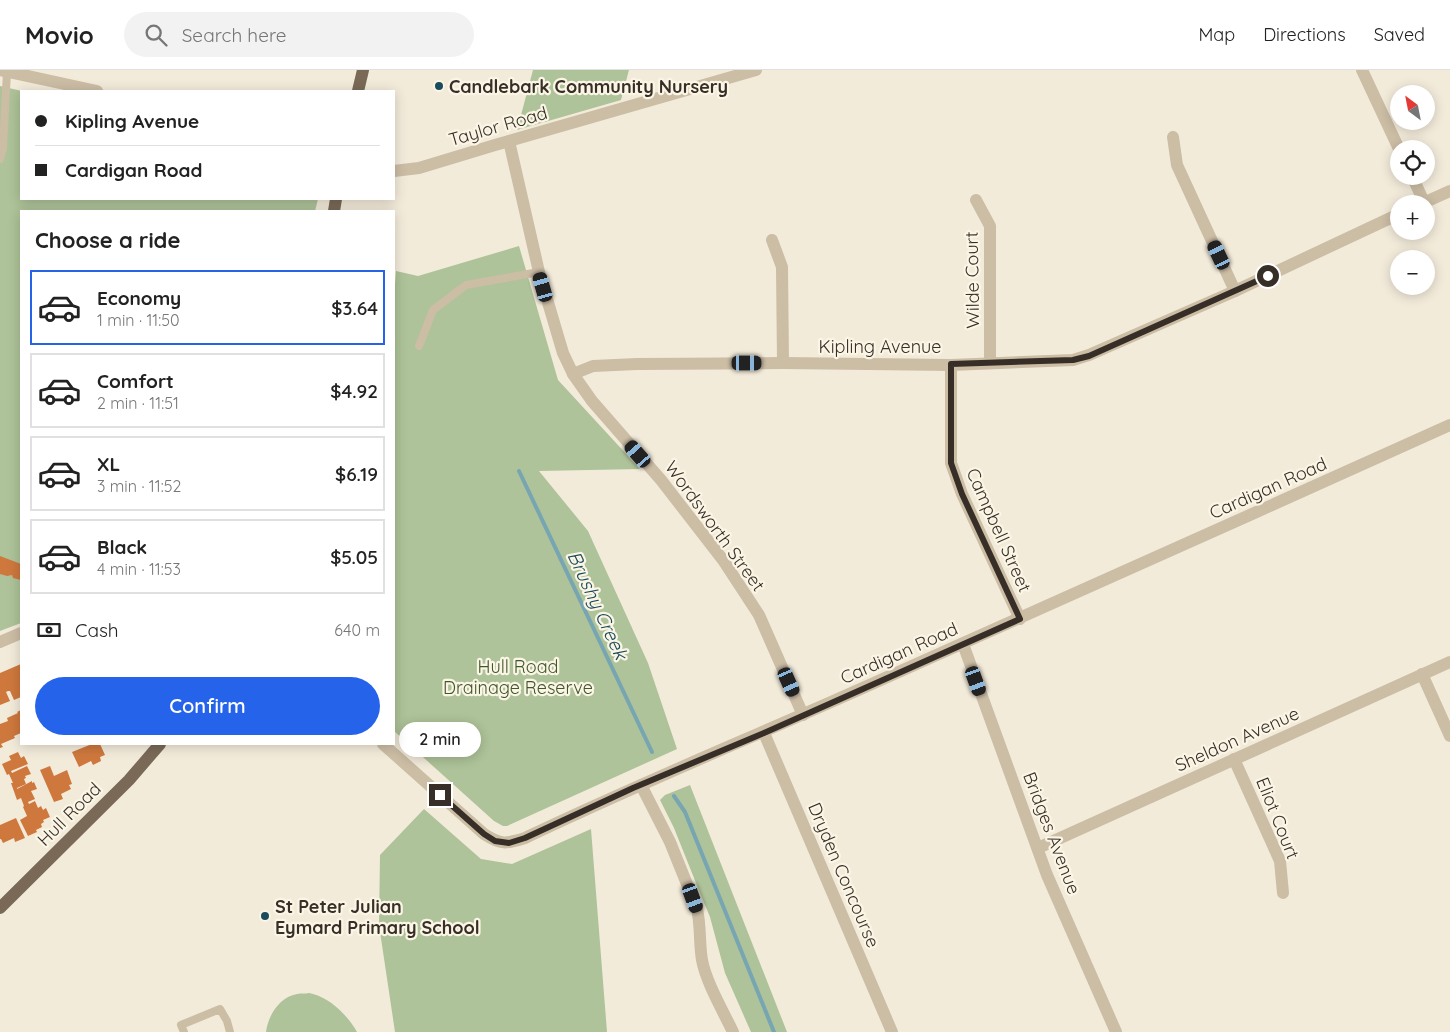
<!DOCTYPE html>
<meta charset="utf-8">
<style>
:root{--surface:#fff;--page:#f2f2f2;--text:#222;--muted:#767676;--line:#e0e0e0;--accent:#2563eb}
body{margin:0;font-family:Quicksand,sans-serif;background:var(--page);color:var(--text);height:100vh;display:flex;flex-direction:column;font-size:19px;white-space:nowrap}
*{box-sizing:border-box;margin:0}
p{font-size:16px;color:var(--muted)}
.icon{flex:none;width:28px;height:28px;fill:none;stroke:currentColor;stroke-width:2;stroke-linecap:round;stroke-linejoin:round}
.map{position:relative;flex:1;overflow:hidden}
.side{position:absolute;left:20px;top:140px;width:375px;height:535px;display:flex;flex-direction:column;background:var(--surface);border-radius:0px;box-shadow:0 2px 12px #0003}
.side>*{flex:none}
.top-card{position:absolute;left:20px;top:20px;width:375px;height:110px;border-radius:0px;box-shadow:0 2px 12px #0003;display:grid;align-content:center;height:110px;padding:0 15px;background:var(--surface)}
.needle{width:32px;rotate:328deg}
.controls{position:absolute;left:1390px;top:15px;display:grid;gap:10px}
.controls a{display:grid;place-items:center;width:45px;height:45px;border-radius:50%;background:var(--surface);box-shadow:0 2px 12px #0003;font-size:25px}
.end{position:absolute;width:22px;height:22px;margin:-11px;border:6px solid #372f27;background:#fff;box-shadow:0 0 0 2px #fff}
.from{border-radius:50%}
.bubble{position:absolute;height:35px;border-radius:18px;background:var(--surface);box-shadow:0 2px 12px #0003;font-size:16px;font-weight:600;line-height:35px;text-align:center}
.car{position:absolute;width:15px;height:30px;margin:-15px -8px;border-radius:6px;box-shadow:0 0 4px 1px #0007;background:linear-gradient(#222 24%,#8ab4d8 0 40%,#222 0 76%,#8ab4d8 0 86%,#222 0)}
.top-card b{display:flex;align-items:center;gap:18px;height:48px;font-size:19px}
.top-card b+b{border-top:1px solid var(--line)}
.top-card i{width:12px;height:12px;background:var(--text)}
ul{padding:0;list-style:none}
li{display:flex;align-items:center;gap:15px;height:75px;margin:0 10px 8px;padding:0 5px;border:2px solid var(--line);border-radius:0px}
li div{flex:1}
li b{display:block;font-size:19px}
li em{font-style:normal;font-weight:600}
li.current{border-color:var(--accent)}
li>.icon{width:45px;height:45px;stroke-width:1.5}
h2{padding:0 15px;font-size:22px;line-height:60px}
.pay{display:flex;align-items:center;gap:12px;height:55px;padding:0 15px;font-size:19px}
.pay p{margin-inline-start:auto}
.action{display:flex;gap:10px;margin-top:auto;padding:10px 15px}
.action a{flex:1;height:58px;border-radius:30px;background:var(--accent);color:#fff;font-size:20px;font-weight:600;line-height:58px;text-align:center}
header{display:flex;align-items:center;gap:30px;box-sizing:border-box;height:70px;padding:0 25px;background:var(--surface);border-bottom:1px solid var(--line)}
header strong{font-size:24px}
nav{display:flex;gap:28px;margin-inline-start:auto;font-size:18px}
.search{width:350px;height:45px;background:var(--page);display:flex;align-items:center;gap:12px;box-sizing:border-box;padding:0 18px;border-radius:28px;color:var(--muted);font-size:19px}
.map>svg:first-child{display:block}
</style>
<header>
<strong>Movio</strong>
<div class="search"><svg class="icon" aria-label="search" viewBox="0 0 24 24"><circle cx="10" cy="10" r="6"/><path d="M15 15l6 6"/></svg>Search here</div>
<nav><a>Map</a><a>Directions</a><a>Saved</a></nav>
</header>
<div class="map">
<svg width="1450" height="962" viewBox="0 0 1450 962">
<rect width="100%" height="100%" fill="#f3ebda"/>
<!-- green -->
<g fill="#aec399">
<polygon points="533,0 629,0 621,30 517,60"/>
<polygon points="0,16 22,21 21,129 318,129 315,141 21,141 21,553 0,561"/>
<polygon points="519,176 558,310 640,399 539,401 588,461 648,593 677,679 507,756 503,756 494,751 394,661 394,227 396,201 418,206"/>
<polygon points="690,715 787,962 751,962 725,903 710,847 700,823 674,758 660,730 665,725"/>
<polygon points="424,739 481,789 512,794 591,759 607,962 395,962 379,855 380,785"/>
<path d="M309,923C313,924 318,925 321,927C335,933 350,949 357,962H266C268,946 279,927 297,924C301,923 305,924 309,923Z"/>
</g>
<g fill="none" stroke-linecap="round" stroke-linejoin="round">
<!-- stream -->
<g stroke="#77a6b2" stroke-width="4">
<polyline points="519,401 652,682"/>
<polyline points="674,726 685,742 774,962"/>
</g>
</g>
<!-- building -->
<g fill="#ce783d">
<polygon points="0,486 21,494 21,510 13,508 12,505 7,506 0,504"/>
<polygon points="21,594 21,627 14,630 10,621 8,621 6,622 10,631 0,635 0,603"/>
<polygon points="21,640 21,663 14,666 15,668 1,674 3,677 0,678 0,654 8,651 7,648 18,643 17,642"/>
<polygon points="92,674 100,674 105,685 100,687 101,691 93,695 91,691 79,697 72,682"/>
<polygon points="18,682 21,688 24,686 28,694 11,701 12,703 27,696 31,704 25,706 26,708 24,709 26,714 17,718 17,719 32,711 32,713 34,712 37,719 31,721 35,729 28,732 29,734 35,731 38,738 41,736 43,740 46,738 50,747 43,750 44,752 41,754 42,757 36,760 37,762 28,766 20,750 27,746 23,737 24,736 21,728 17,730 11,713 13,713 9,704 7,705 2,694 11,690 9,686"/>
<polygon points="50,696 54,706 67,700 72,714 69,715 71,719 61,724 63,729 54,732 40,700"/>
<polygon points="16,748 25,768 15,772 14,768 3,773 1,769 0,769 0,755"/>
</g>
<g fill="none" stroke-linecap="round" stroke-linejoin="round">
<!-- service -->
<g stroke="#ccbda5" stroke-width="8">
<polyline points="0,89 3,78 7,2"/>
<polyline points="419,276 433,240 466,215 539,202"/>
<polyline points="184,962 181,955 220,939 227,951 230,962"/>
</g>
<!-- minor -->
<g stroke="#ccbda5" stroke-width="12">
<polyline points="0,0 97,21"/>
<polyline points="1362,0 1399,79"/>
<polyline points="1173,67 1177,95 1235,221"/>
<polyline points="509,71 539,202 563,283 573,304 592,331 661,410 723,490 759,545 803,645"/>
<polyline points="1412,106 1424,132"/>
<polyline points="976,130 990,156 990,293"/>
<polyline points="1421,134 1450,121"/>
<polyline points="772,170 782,197 783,293"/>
<polyline points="951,295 951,393 962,424 1020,549"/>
<polyline points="573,304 593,296 637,294 783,293 951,295 1073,290 1089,285 1235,221 1399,144"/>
<polyline points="0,572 21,563"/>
<polyline points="963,574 1047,805 1116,962"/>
<polyline points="1422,604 1450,666"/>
<polyline points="764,663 892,962"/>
<polyline points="1234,689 1280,791 1283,823"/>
<path d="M641,715L670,772L697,839C701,856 699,873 702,890C706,912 723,941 733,962"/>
<polyline points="1038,778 1450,592"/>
</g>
<!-- tertiary -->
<g stroke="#ccbda5" stroke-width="12">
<polyline points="394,101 419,98 495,75 756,0"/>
<path d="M383,674L484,764C501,775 506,774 525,768C640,713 758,665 874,613C1067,528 1258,441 1450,355"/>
</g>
<!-- primary -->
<g stroke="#7a6957" stroke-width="12">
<polyline points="358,21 363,0"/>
<polyline points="334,141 336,129"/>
<polyline points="0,838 129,710 160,674"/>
</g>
</g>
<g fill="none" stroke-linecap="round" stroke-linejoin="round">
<!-- route -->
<polyline stroke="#372f27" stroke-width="6" points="440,725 484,764 495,771 509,773 525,768 633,718 764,663 1020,549 962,424 951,393 951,294 1073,290 1089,286 1268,206"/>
</g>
<!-- markers -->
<g fill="#1a4c5b" stroke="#fbf5e6" stroke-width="2">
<circle cx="439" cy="16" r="5"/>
<circle cx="265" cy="846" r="5"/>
</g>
<g text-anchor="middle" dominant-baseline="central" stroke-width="4.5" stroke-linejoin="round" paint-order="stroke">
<!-- poi labels -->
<g font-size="18" font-weight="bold" fill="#372f27" stroke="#fbf5e6" text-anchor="start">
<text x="449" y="16">Candlebark Community Nursery</text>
<text x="275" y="836">St Peter Julian<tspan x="275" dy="21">Eymard Primary School</tspan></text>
</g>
<!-- street labels -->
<g font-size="18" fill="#372f27" stroke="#fbf5e6">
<text transform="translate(498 56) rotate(-16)">Taylor Road</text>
<text transform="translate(972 210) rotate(-91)">Wilde Court</text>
<text x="880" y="276">Kipling Avenue</text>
<text transform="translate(1268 418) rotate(-24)">Cardigan Road</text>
<text transform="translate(715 456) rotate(54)">Wordsworth Street</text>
<text transform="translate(999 460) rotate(66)">Campbell Street</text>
<text transform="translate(899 583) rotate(-24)">Cardigan Road</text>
<text transform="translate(1237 669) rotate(-24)">Sheldon Avenue</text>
<text transform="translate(69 744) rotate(-45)">Hull Road</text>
<text transform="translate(1278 748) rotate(68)">Eliot Court</text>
<text transform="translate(1052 763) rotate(69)">Bridges Avenue</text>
<text transform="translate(844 805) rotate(67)">Dryden Concourse</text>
</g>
<!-- park labels -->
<g font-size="18" fill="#3f5729" stroke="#fbf5e6">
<text x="518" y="596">Hull Road<tspan x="518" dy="21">Drainage Reserve</tspan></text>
</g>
<!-- water labels -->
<g font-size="19" font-style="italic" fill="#1a4c5b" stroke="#fbf5e6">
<text transform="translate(598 535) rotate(65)">Brushy Creek</text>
</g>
</g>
</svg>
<div class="controls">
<a><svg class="needle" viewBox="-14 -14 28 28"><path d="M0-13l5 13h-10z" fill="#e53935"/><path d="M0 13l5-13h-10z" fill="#767676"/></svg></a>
<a><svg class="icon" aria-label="locate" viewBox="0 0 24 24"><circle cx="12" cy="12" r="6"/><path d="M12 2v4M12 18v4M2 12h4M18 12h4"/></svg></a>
<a>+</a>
<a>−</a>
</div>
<i class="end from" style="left:1268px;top:206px"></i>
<i class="end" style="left:440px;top:725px"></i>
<div class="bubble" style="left:399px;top:652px;width:82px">2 min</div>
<i class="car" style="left:1219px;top:185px;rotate:335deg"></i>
<i class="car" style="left:543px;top:217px;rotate:344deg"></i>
<i class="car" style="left:747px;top:293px;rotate:90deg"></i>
<i class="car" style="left:638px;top:384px;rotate:319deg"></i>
<i class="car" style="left:976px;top:611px;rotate:160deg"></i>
<i class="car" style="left:789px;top:612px;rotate:156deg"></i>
<i class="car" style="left:693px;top:828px;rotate:160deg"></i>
<div class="top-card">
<b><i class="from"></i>Kipling Avenue</b>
<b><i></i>Cardigan Road</b>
</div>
<section class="side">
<h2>Choose a ride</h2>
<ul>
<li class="current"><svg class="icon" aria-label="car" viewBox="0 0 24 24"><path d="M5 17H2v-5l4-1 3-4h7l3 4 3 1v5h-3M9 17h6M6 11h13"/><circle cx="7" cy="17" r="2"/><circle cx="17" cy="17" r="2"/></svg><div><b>Economy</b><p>1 min · 11:50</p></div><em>$3.64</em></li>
<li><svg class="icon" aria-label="car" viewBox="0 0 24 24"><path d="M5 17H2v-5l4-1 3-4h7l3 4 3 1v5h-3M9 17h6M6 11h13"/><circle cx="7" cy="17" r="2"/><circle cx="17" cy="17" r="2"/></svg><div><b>Comfort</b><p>2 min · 11:51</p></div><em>$4.92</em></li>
<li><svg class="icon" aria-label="car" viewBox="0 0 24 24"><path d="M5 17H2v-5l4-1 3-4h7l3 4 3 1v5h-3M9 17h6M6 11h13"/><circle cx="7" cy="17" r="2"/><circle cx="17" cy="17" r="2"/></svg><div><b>XL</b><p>3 min · 11:52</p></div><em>$6.19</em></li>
<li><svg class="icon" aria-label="car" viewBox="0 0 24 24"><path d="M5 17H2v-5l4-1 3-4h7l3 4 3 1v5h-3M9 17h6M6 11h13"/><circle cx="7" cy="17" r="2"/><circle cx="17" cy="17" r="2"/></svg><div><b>Black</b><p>4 min · 11:53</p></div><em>$5.05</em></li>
</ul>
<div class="pay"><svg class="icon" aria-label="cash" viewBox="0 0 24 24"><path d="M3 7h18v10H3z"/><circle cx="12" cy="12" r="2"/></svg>Cash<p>640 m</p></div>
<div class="action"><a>Confirm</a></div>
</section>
</div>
